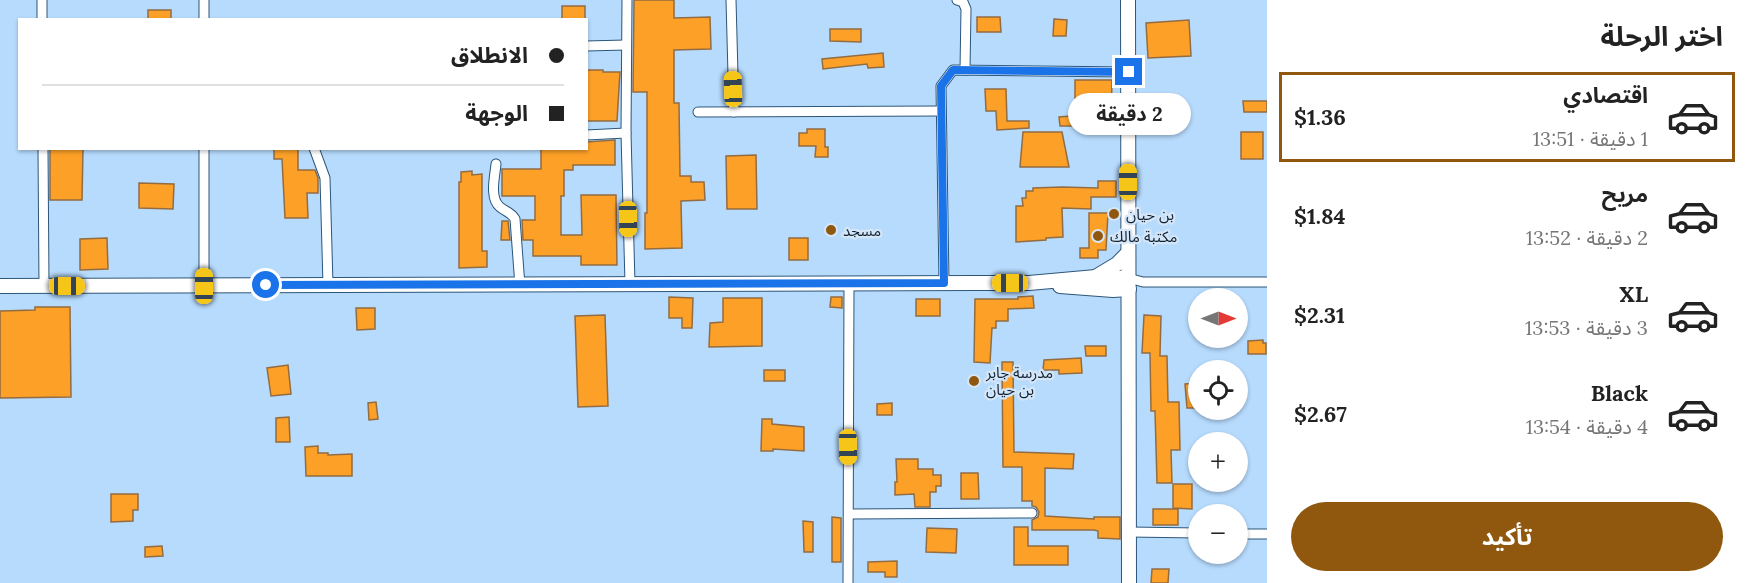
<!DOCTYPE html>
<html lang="ar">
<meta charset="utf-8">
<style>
:root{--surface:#fff;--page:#f2f2f2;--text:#222;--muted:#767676;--line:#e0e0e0;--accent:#8f580e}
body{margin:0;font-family:Lora,"Noto Sans Arabic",serif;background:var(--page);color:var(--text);direction:rtl;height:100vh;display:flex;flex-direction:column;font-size:22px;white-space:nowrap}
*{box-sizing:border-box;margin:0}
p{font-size:20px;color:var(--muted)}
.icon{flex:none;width:33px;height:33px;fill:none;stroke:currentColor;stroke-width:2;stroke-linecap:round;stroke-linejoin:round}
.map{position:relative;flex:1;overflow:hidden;direction:ltr}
.sheet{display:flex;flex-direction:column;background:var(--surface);width:480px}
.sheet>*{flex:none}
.banner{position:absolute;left:18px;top:18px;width:570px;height:132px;border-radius:0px;box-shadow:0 2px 4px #0004;direction:rtl;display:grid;align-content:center;height:132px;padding:0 24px;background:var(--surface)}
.needle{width:39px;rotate:90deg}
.controls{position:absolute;left:1188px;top:288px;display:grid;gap:12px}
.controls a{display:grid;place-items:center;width:60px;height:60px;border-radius:50%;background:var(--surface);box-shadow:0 2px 4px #0004;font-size:30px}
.end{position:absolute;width:27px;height:27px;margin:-14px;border:8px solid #1a73e8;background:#fff;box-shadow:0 0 0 3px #fff}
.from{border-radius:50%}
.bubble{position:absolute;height:42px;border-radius:21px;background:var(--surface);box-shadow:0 2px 4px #0004;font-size:20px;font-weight:700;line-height:42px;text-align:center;direction:rtl}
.car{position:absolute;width:18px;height:36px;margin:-18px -9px;border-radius:8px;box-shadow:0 0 4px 2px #0007;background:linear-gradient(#f5c518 24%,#345 0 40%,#f5c518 0 76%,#345 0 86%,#f5c518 0)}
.banner b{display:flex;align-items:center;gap:21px;height:57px;font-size:22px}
.banner b+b{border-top:2px solid var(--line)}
.banner i{width:15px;height:15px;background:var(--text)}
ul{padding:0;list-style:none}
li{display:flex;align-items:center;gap:18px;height:90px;margin:0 12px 9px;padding:0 12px;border:3px solid transparent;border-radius:0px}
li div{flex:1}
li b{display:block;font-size:22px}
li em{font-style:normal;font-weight:700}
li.current{border-color:var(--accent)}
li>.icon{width:54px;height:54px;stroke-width:1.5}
h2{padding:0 24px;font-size:27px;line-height:72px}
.primary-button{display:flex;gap:12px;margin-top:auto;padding:12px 24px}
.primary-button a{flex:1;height:69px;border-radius:36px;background:var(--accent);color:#fff;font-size:24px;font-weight:700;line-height:69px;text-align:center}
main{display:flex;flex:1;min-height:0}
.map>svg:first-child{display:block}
</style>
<main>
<section class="sheet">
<h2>اختر الرحلة</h2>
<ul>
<li class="current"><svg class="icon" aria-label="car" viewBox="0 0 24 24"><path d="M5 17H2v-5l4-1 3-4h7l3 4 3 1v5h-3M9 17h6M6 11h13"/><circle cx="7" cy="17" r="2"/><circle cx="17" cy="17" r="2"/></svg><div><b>اقتصادي</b><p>1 دقيقة · 13:51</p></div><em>$1.36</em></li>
<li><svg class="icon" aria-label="car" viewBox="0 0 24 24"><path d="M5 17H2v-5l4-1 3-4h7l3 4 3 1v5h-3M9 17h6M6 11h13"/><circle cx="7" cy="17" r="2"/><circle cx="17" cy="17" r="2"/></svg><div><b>مريح</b><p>2 دقيقة · 13:52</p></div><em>$1.84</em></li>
<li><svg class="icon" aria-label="car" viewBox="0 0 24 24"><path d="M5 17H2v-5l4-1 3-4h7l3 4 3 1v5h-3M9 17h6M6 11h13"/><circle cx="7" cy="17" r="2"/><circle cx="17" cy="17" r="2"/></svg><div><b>XL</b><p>3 دقيقة · 13:53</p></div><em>$2.31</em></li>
<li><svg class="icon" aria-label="car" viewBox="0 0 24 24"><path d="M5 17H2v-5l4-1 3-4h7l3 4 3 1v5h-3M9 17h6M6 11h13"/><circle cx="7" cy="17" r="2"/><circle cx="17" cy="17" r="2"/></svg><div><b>Black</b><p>4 دقيقة · 13:54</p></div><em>$2.67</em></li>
</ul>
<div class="primary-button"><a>تأكيد</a></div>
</section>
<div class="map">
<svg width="1267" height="583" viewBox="0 0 1267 583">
<rect width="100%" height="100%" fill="#b7dbfd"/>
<!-- building -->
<g fill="#fca028" stroke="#936c42" stroke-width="1.5">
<polygon points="634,0 674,0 674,18 710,17 711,49 674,50 674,103 679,103 680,176 691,176 691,182 704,182 705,200 681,201 682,248 645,249 645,213 647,213 647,92 633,92"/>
<rect x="562" y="6" width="23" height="14"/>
<rect x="148" y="10" width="23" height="10"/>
<polygon points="977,17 1000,17 1001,32 977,32"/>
<polygon points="1054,19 1067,20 1066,36 1053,36"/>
<polygon points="1189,20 1191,56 1148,58 1146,23"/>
<polygon points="830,29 861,29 861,42 830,41"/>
<polygon points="883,53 884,67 868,68 867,64 823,69 822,59"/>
<polygon points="586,70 603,70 603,72 620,72 617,121 586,121"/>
<polygon points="1075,80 1112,80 1111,126 1060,126 1059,117 1071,116 1071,106 1075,106"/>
<polygon points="985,89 1006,89 1007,121 1029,121 1029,128 997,130 996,111 986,111"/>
<polygon points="1243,101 1267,101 1267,112 1244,112"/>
<polygon points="807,129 825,129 825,147 828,147 828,157 815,157 816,146 799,146 799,133 807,133"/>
<polygon points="1023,132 1062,132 1069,167 1020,167"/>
<rect x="1241" y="132" width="22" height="27"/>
<polygon points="615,140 615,165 573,165 573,170 564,170 564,196 561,196 561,235 582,235 581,195 616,195 617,265 581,265 581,256 533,256 533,240 523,240 522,220 535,220 535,196 502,196 502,169 541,169 541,148 586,148 586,142"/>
<polygon points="50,148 83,148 82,200 50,200"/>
<polygon points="274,148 298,148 298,170 315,170 318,178 318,193 307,193 308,218 285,218 282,159 274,159"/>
<polygon points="756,155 757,209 727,209 726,156"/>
<polygon points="472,171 472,175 482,174 482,251 487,251 487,267 459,268 459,182 461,182 461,172"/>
<polygon points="1098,181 1116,181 1116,197 1091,197 1091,209 1062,208 1063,237 1046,238 1046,240 1016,242 1016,206 1023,206 1022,198 1026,198 1026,191 1033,191 1033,188 1062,187 1098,188"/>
<polygon points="139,183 174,184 173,209 139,208"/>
<polygon points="1089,213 1108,213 1106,250 1098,250 1098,258 1080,258 1080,248 1089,248"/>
<polygon points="502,221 508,221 510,240 501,240"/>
<polygon points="107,238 108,269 80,270 80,239"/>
<rect x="789" y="238" width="19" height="22"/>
<polygon points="1033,296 1034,308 1008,309 1008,321 996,321 996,328 992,328 990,363 974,362 975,299 1018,299 1018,297"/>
<polygon points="669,297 693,298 692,328 682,328 682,318 669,318"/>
<polygon points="831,297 842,297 842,308 830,307"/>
<polygon points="723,298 762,298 762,346 709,347 710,323 723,322"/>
<rect x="916" y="299" width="24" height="17"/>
<polygon points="35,307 70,307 71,397 0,398 0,311 35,310"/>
<polygon points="356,308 375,308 375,329 357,330"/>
<polygon points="605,315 608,406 578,407 575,316"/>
<polygon points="1144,315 1161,316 1160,356 1167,356 1168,402 1179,402 1180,450 1171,450 1172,483 1157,483 1155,411 1151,411 1150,353 1142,353"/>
<polygon points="1263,340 1263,343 1266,343 1266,354 1248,354 1248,341"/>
<polygon points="1085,346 1106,346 1106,356 1086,356"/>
<polygon points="1081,358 1082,373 1059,374 1059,370 1043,370 1044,360"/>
<polygon points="1002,362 1013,362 1014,452 1074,454 1073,469 1045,468 1045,516 1094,519 1094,517 1120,517 1120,539 1098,538 1098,531 1094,530 1032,530 1032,520 1038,517 1039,512 1036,507 1032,506 1032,501 1022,501 1022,467 1003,467"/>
<polygon points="288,365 291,394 271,396 267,368"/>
<rect x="764" y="370" width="21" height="11"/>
<polygon points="1198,383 1198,408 1187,408 1185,384"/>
<polygon points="376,402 378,419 369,420 368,403"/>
<polygon points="892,403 892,415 877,415 877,404"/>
<polygon points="289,417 290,442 276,442 276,418"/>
<polygon points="762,419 772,419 772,424 804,427 804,451 773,449 773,451 761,451"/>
<polygon points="318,446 318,453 328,453 328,455 352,454 352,476 306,476 305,447"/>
<polygon points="896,459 918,459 918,469 933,469 933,475 941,475 941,486 936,486 936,492 930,492 930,507 915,507 914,494 895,495 895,482 897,482"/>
<polygon points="961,473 978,473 979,499 961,499"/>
<polygon points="1173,484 1192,484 1192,509 1173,508"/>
<polygon points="111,494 138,494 138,510 133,510 133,521 111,522"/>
<rect x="1153" y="509" width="25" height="16"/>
<polygon points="832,517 841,518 841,562 832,562"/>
<polygon points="803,521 813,522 813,552 804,552"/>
<polygon points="1014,527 1028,527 1028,546 1068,546 1068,565 1014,565"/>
<polygon points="927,528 957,529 956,553 926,552"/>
<polygon points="162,546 163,556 145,557 145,547"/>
<polygon points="897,561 897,577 885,577 885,572 868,572 868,562"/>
<polygon points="1152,569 1169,569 1168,583 1151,583"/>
</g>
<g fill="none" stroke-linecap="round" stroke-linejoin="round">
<defs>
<g id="minor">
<polyline points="42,0 42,20"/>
<polyline points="627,0 626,133 630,284"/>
<polyline points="731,0 734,112"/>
<polyline points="957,0 963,2 966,9 965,70"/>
<polyline points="204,20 204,0"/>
<polyline points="586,46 626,45"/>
<polyline points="698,112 941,111"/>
<polyline points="586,135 626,133"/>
<polyline points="43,148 44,286"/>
<polyline points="314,148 325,178 328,285"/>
<path d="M496,164C495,176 489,198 500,207C506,212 511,212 515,219L520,286"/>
<polyline points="1128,278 1143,282 1267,282"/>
<polyline points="944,283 941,86 953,70 1129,72"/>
<polyline points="204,286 204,148"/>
<polyline points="849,514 1032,513"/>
<polyline points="1129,532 1198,533"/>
<polyline points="1238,534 1267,534"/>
<polyline points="848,583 849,284"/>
</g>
<g id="secondary">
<polyline points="1128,0 1129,583"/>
<polyline points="1097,276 1117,264 1128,253"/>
<polyline points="0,286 974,283 1029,283 1096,277 1128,278"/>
<polyline points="1060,286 1113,290 1129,289"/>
</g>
</defs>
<!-- minor casing -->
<use href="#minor" stroke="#2c567a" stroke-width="11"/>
<!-- secondary casing -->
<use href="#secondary" stroke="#2c567a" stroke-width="16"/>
<!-- minor -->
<use href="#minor" stroke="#fff" stroke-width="9"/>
<!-- secondary -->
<use href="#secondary" stroke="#fff" stroke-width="14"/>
</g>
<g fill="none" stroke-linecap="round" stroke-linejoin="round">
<!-- route -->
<polyline stroke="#1a73e8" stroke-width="8" points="266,285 944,283 941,86 953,70 1129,72"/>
</g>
<!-- markers -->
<g fill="#8f580e" stroke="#d4e6f7" stroke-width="2">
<circle cx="1114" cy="214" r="6"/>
<circle cx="831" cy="230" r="6"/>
<circle cx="1098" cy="236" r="6"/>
<circle cx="974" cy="381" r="6"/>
</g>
<g text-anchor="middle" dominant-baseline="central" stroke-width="4.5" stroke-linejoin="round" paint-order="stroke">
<!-- poi labels -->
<g font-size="15" fill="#102131" stroke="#d4e6f7" text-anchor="start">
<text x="1126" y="214">بن حيان</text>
<text x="843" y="230">مسجد</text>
<text x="1110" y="236">مكتبة مالك</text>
<text x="986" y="372">مدرسة جابر<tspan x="986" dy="17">بن حيان</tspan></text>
</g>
</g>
</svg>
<div class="controls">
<a><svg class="needle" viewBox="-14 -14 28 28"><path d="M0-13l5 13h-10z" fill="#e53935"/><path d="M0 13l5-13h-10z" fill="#767676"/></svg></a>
<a><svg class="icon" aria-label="locate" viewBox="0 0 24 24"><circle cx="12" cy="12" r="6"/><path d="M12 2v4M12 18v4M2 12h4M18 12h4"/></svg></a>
<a>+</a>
<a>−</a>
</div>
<i class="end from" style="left:266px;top:285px"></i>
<i class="end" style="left:1129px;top:72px"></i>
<div class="bubble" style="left:1068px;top:93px;width:123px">2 دقيقة</div>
<i class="car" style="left:733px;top:89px;rotate:358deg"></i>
<i class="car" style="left:1128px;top:182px;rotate:0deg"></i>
<i class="car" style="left:628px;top:219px;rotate:179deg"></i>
<i class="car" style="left:1010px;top:283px;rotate:270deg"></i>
<i class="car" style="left:67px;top:286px;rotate:90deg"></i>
<i class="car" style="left:204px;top:286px;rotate:0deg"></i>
<i class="car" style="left:848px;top:447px;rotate:179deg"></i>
<div class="banner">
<b><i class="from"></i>الانطلاق</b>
<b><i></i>الوجهة</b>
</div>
</div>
</main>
